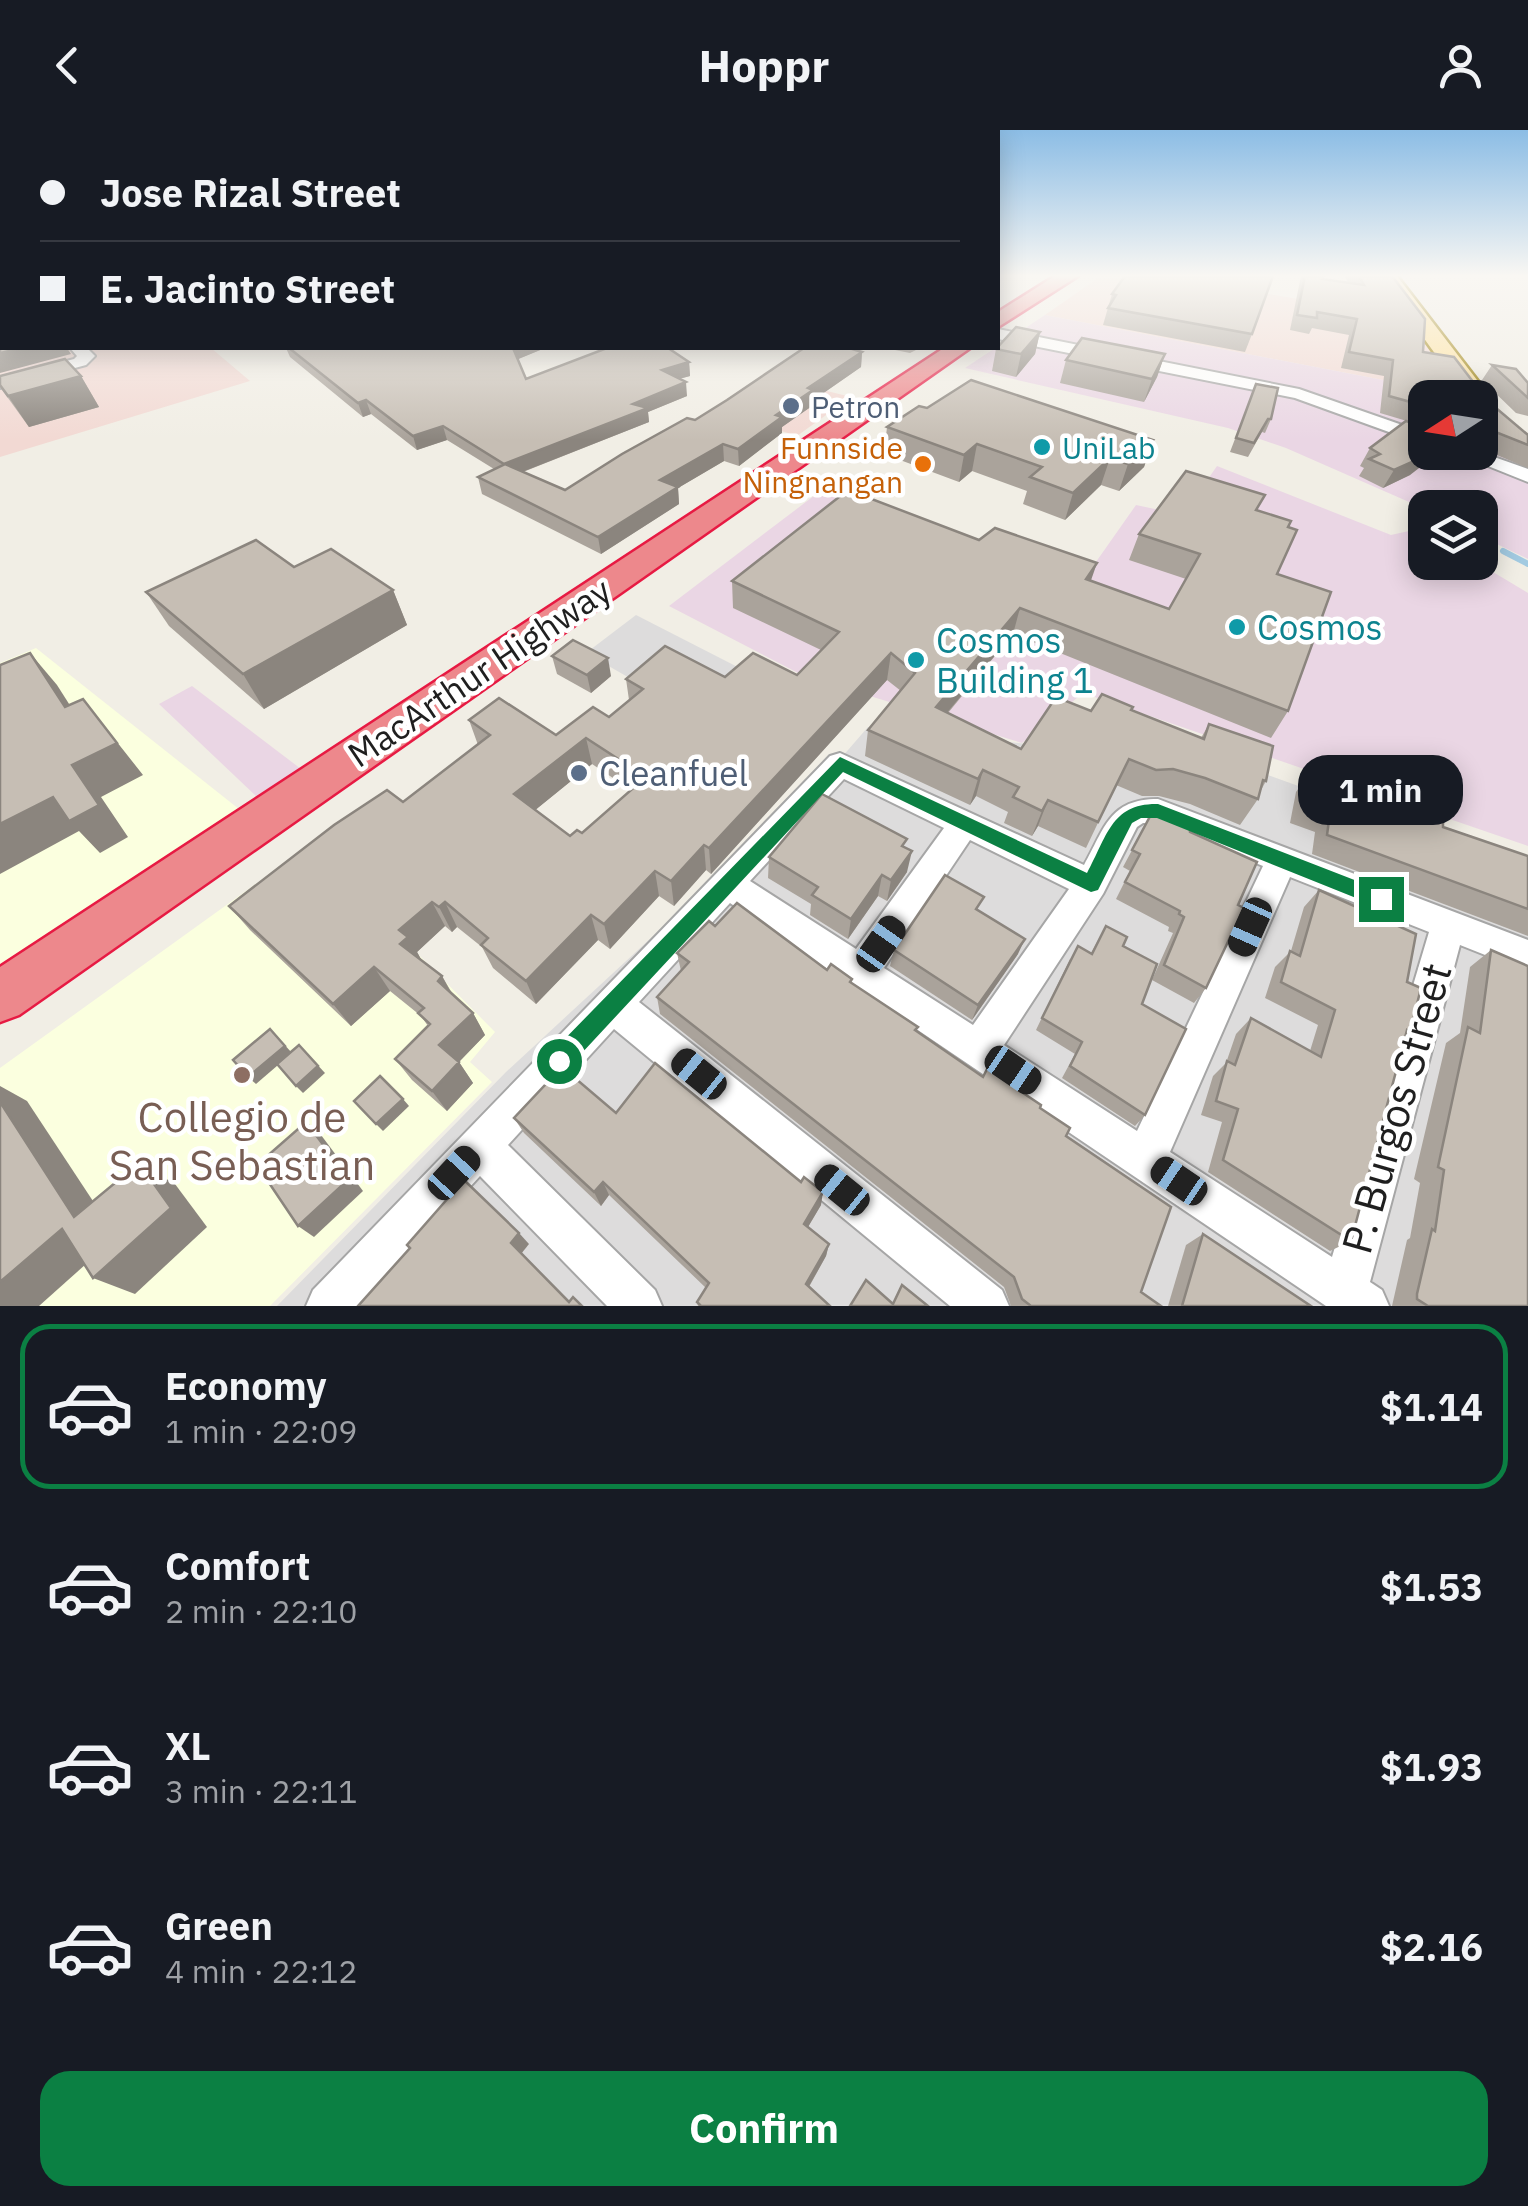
<!DOCTYPE html>
<meta charset="utf-8">
<style>
:root{--surface:#171b24;--page:#242831;--text:#f1f3f6;--muted:#9ea1a6;--line:#363941;--accent:#0b8043}
body{margin:0;font-family:"IBM Plex Sans",sans-serif;background:var(--page);color:var(--text);height:100vh;display:flex;flex-direction:column;font-size:38px;white-space:nowrap}
*{box-sizing:border-box;margin:0}
p{font-size:32px;color:var(--muted)}
.icon{flex:none;width:55px;height:55px;fill:none;stroke:currentColor;stroke-width:2;stroke-linecap:round;stroke-linejoin:round}
.map{position:relative;height:1176px;overflow:hidden}
.drawer{display:flex;flex-direction:column;background:var(--surface);flex:1}
.drawer>*{flex:none}
.top-card{position:absolute;left:0px;top:0px;width:1000px;height:220px;box-shadow:0 5px 25px #0003;display:grid;align-content:center;height:220px;padding:0 40px;background:var(--surface)}
.needle{width:65px;rotate:258deg}
.fabs{position:absolute;left:1408px;top:250px;display:grid;gap:20px}
.fabs a{display:grid;place-items:center;width:90px;height:90px;border-radius:20px;background:var(--surface);box-shadow:0 5px 25px #0003;font-size:50px}
.end{position:absolute;width:45px;height:45px;margin:-22px;border:12px solid #0b8043;background:#fff;box-shadow:0 0 0 5px #fff}
.from{border-radius:50%}
.bubble{position:absolute;height:70px;border-radius:30px;background:var(--surface);box-shadow:0 5px 25px #0003;font-size:32px;font-weight:700;line-height:70px;text-align:center}
.car{position:absolute;width:30px;height:60px;margin:-30px -15px;border-radius:12px;box-shadow:0 0 8px 2px #0007;background:linear-gradient(#222 24%,#8ab4d8 0 40%,#222 0 76%,#8ab4d8 0 86%,#222 0)}
.top-card b{display:flex;align-items:center;gap:35px;height:95px;font-size:38px}
.top-card b+b{border-top:2px solid var(--line)}
.top-card i{width:25px;height:25px;background:var(--text)}
ul{padding:18px 0 0;list-style:none}
li{display:flex;align-items:center;gap:30px;height:165px;margin:0 20px 15px;padding:0 20px;border:5px solid transparent;border-radius:30px}
li div{flex:1}
li b{display:block;font-size:38px}
li em{font-style:normal;font-weight:700}
li.selected{border-color:var(--accent)}
li>.icon{width:90px;height:90px;stroke-width:1.5}
.cta{display:flex;gap:20px;margin-top:auto;padding:20px 40px}
.cta a{flex:1;height:115px;border-radius:30px;background:var(--accent);color:#fff;font-size:40px;font-weight:700;line-height:115px;text-align:center}
header{display:flex;justify-content:space-between;align-items:center;height:130px;padding:0 40px;background:var(--surface);font-size:45px;font-weight:700}
.map>svg:first-child{display:block}
</style>
<header><svg class="icon" aria-label="back" viewBox="0 0 24 24"><path d="M15 5l-7 7 7 7"/></svg>Hoppr<svg class="icon" aria-label="person" viewBox="0 0 24 24"><circle cx="12" cy="8" r="4"/><path d="M4 21q1-7 8-7t8 7"/></svg></header>
<div class="map">
<svg width="1528" height="1176" viewBox="0 0 1528 1176">
<rect width="100%" height="100%" fill="#f1eee5"/>
<!-- residential -->
<g fill="#dddcdc">
<polygon points="636,485 808,573 760,623 586,523"/>
<polygon points="1096,583 1528,739 1528,1176 277,1176 506,942 822,650 868,597 1027,614"/>
</g>
<!-- commercial -->
<g fill="#f2d9d3">
<polygon points="0,146 2,218 211,218 250,251 0,327"/>
<polygon points="1101,146 1163,146 1410,188 1461,265 1045,185"/>
<polygon points="783,250 851,267 797,306 731,285"/>
</g>
<!-- industrial -->
<g fill="#ead6e4">
<polygon points="1045,185 1461,265 1425,268 1425,322 1480,322 1480,278 1528,314 1528,429 1480,406 1480,378 1425,379 1286,318 1228,298 965,238"/>
<polygon points="1217,336 1391,405 1418,399 1425,403 1425,432 1478,433 1528,463 1528,716 1083,563 1022,613 802,545 669,476 823,359 1084,449 1136,375 1183,385"/>
<polygon points="192,556 301,639 256,666 159,574"/>
</g>
<!-- education -->
<g fill="#fbffdf">
<polygon points="36,518 244,683 0,839 0,533"/>
<polygon points="310,715 495,902 470,932 492,952 270,1176 0,1176 0,938"/>
</g>
<g fill="none" stroke-linecap="round" stroke-linejoin="round">
<!-- stream -->
<polyline stroke="#a2cae1" stroke-width="6" points="1503,421 1528,434"/>
<defs>
<g id="minor">
<rect x="0" y="165" width="2" height="10"/>
<polygon points="998,199 1299,259 1425,303 1425,315 1295,268 998,209"/>
<polygon points="70,218 87,218 95,226 86,235 0,258 0,248 74,229 77,226"/>
<polygon points="1453,322 1480,322 1528,339 1528,352"/>
<path d="M840,623L1084,735C1105,698 1109,669 1158,669L1528,810V842L1460,815L1370,1152L1382,1160L1389,1176H1326L730,773L639,872L1002,1160L1009,1176H950L614,899L508,1015L655,1160L662,1176H607L480,1046L360,1176H306L313,1160L830,626ZM844,649L944,698L856,819L750,751ZM1143,693H1156L1263,736L1137,1001L1004,915L1103,764L1137,697ZM970,710L1069,759L973,895L884,838ZM1290,747L1429,802L1332,1127L1170,1022Z"/>
</g>
<polygon id="major" points="1379,146 1397,146 1487,263 1490,268 1487,273 1480,274 1480,268 1467,268"/>
<g id="highway">
<polygon points="1055,146 1078,146 998,197 998,182"/>
<polygon points="944,218 970,218 19,885 0,892 0,837"/>
</g>
</defs>
<!-- minor casing -->
<use href="#minor" stroke="#a6a6a6" stroke-width="4"/>
<!-- major casing -->
<use href="#major" stroke="#9a7d00" stroke-width="5"/>
<!-- highway casing -->
<use href="#highway" stroke="#e71a43" stroke-width="5"/>
<!-- minor -->
<use href="#minor" fill="#fff" fill-rule="evenodd"/>
<!-- major -->
<use href="#major" fill="#ffe29b" fill-rule="evenodd"/>
<!-- highway -->
<use href="#highway" fill="#ed888c" fill-rule="evenodd"/>
</g>
<!-- wall -->
<g fill="#aaa39b" fill-rule="evenodd">
<polygon points="1301,146 1323,146 1322,149 1348,153 1345,146 1392,146 1423,222 1474,253 1487,255 1482,250 1492,235 1528,253 1528,286 1516,283 1487,255 1487,259 1482,267 1528,305 1528,338 1480,318 1480,268 1425,268 1425,322 1410,345 1383,358 1359,346 1364,338 1360,336 1370,318 1417,294 1380,283 1384,246 1341,238 1349,205 1312,198 1309,204 1290,200"/>
<polygon points="1112,164 1252,204 1245,222 1103,195"/>
<polygon points="1040,202 1035,224 1016,247 992,241 996,219"/>
<polygon points="286,218 545,218 518,229 526,249 689,232 690,246 679,249 687,266 648,282 649,292 523,342 565,360 695,290 862,222 861,237 812,271 812,276 782,297 782,303 739,336 724,331 678,358 679,374 601,424 482,364 478,347 494,339 447,310 417,320 371,284 363,287 290,227"/>
<polygon points="885,218 920,218 910,223"/>
<polygon points="1165,224 1157,247 1144,272 1060,253 1066,230"/>
<polygon points="0,246 81,246 99,277 29,297 0,257"/>
<polygon points="1256,254 1271,289 1265,303 1262,302 1248,327 1230,322"/>
<polygon points="927,278 1153,310 1144,337 1119,361 1101,355 1065,390 1023,374 1027,361 972,341 959,352 884,324 887,297"/>
<path d="M1257,381L1288,397L1277,444L1288,581L1271,608L1013,504L948,583L1021,619L1091,581L1131,580L1201,608L1209,594L1266,651L1260,662L1258,669L1240,695L1190,674L1159,666H1142L1116,655L1086,718L1038,696L1032,706L1004,693L1008,682L976,666L970,675L865,626L868,600L901,561L887,550L711,744L706,740L674,776L659,766L610,819L598,810L536,874L493,838L482,817L457,797L452,802L445,796L417,822L422,831L442,846L452,863L473,883L485,905L459,932L473,953L447,981L412,950L395,929L428,896L421,886L390,861L351,896L250,800L229,776L403,672L478,615L469,590L556,605L609,587L629,570L626,549L797,545L821,520L733,478L732,451L979,410L1169,479L1186,449L1129,430L1139,404ZM592,634L631,660L582,703L570,706L535,680Z"/>
<polygon points="294,437 393,460 407,495 264,579 169,496 146,462"/>
<polygon points="552,526 611,546 591,563 557,544"/>
<polygon points="1310,642 1443,697 1528,726 1528,806 1312,724 1315,702 1290,693 1296,662"/>
<polygon points="1154,679 1190,702 1238,775 1206,858 1194,873 1152,850 1173,803 1168,801 1169,797 1116,769 1130,741 1123,737"/>
<polygon points="906,718 907,742 887,771 878,766 848,809 810,785 811,774 768,748 769,727"/>
<polygon points="1319,760 1407,852 1410,902 1405,906 1351,1111 1330,1121 1208,1042 1222,992 1201,985 1213,946 1226,933 1236,904 1251,888 1310,921 1318,895 1265,868 1275,837 1291,821 1304,777"/>
<polygon points="979,781 1018,824 972,890 890,836 894,820"/>
<polygon points="715,796 827,840 852,853 916,901 983,947 1040,978 1066,1006 1141,1162 1161,1176 1011,1176 1004,1157 660,884 657,867 681,841 677,823"/>
<polygon points="1106,796 1123,816 1142,874 1145,985 1135,996 1062,948 1075,924 1036,900 1070,829 1091,823"/>
<polygon points="1491,820 1528,1176 1392,1176 1407,1110 1410,1108 1420,1053 1414,1049 1446,913 1460,903 1470,837"/>
<polygon points="616,983 821,1075 808,1097 829,1114 826,1126 809,1157 830,1176 698,1176 697,1172 706,1158 609,1065 601,1076 524,1003 514,988"/>
<polygon points="1203,1104 1311,1176 1168,1176 1186,1115"/>
</g>
<!-- shaded-wall -->
<g fill="#8b857e">
<polygon points="1040,202 1035,224 1016,247 1021,224"/>
<polygon points="22,218 67,218 71,224 0,243 0,223"/>
<polygon points="513,218 545,218 516,230"/>
<polygon points="862,222 861,237 812,271 812,276 782,297 782,303 739,336 738,319 808,258"/>
<polygon points="1165,224 1157,247 1144,272 1152,249"/>
<polygon points="689,232 690,246 663,253 662,240"/>
<polygon points="81,246 99,277 29,297 8,266"/>
<polygon points="686,252 687,266 648,282 649,292 507,348 504,334 633,274"/>
<polygon points="366,270 371,284 363,287 358,273"/>
<polygon points="443,296 447,310 417,320 413,306"/>
<polygon points="1153,310 1144,337 1119,361 1128,334"/>
<polygon points="723,314 724,331 678,358 679,374 601,424 598,407 660,350"/>
<polygon points="977,314 972,341 959,352 964,325"/>
<polygon points="1428,322 1440,322 1410,345 1383,358 1394,340"/>
<polygon points="1110,328 1101,355 1065,390 1073,363"/>
<polygon points="1097,433 1088,459 1086,449"/>
<polygon points="393,460 407,495 264,579 243,544"/>
<polygon points="1020,478 1013,504 930,603 936,577"/>
<polygon points="30,523 57,555 92,610 65,577"/>
<polygon points="891,523 887,550 711,744 709,718"/>
<polygon points="608,528 611,546 591,563 587,545"/>
<polygon points="83,569 143,645 101,667 128,707 100,723 79,701 0,744 0,694 72,635"/>
<polygon points="586,608 592,634 523,690 514,664"/>
<polygon points="983,640 976,666 970,675 978,649"/>
<polygon points="1048,670 1038,696 1032,706 1042,681"/>
<polygon points="704,715 706,740 674,776 671,751"/>
<polygon points="912,721 907,742 887,771 891,750"/>
<polygon points="655,741 659,766 610,819 604,794"/>
<polygon points="882,745 878,766 848,809 851,789"/>
<polygon points="432,772 445,796 417,822 422,831 400,814 399,800"/>
<polygon points="445,772 457,797 452,802 439,777"/>
<polygon points="591,785 598,810 536,874 526,851"/>
<polygon points="1025,809 1018,824 972,890 978,875"/>
<polygon points="374,837 390,861 351,896 333,874"/>
<polygon points="442,846 455,870 438,851"/>
<polygon points="473,883 485,905 454,937 439,915"/>
<polygon points="270,899 292,923 256,954 248,947"/>
<polygon points="299,915 325,943 303,963 296,956"/>
<polygon points="459,932 473,953 447,981 432,961"/>
<polygon points="0,956 27,971 116,1106 74,1087 0,972"/>
<polygon points="403,969 409,976 383,1001 376,994"/>
<polygon points="306,992 321,1005 363,1061 314,1107 298,1096"/>
<polygon points="139,1033 175,1054 207,1097 135,1164 93,1148"/>
<polygon points="603,1052 609,1065 601,1076 594,1062"/>
<polygon points="823,1062 821,1075 802,1107 804,1094"/>
<polygon points="62,1099 105,1117 39,1176 0,1176 0,1152"/>
<polygon points="519,1103 529,1114 521,1124 511,1113"/>
<polygon points="829,1114 826,1126 804,1165 806,1154"/>
</g>
<!-- building -->
<g fill="#c6beb4" stroke="#8b857e" stroke-width="2.5" fill-rule="evenodd">
<polygon points="1125,146 1273,146 1252,204 1108,178 1116,165 1112,164"/>
<polygon points="1305,146 1323,146 1322,149 1364,155 1359,146 1392,146 1425,189 1423,222 1454,227 1474,253 1487,255 1487,259 1470,256 1528,305 1528,315 1493,301 1480,298 1480,268 1425,268 1425,276 1389,266 1393,230 1349,222 1357,189 1317,182 1317,188 1297,185"/>
<polygon points="2,179 2,218 22,218 0,223 0,180"/>
<polygon points="1016,197 1040,202 1021,224 996,219"/>
<polygon points="1082,208 1165,224 1152,249 1066,230"/>
<polygon points="289,218 513,218 526,249 607,218 668,218 689,232 662,240 686,252 633,274 648,278 504,334 443,296 413,306 366,270 358,273"/>
<polygon points="804,218 849,218 862,222 808,258 813,260 776,285 782,287 738,319 723,314 660,350 678,357 598,407 478,347 505,334 565,360 622,324 687,288 695,290 727,270"/>
<polygon points="65,229 81,246 8,266 0,255 0,246"/>
<polygon points="1492,235 1516,239 1528,253 1528,268"/>
<polygon points="971,250 1153,310 1128,334 1110,328 1073,363 1030,347 1042,337 977,314 964,325 887,297 919,276 927,278"/>
<polygon points="1256,254 1278,258 1271,289 1268,289 1254,313 1236,308"/>
<polygon points="1406,291 1425,297 1425,322 1428,322 1421,328 1394,340 1369,329 1380,324 1370,318"/>
<path d="M1186,341L1265,365L1256,380L1291,391L1288,397L1297,400L1277,444L1331,462L1288,581L1020,478L936,577L1021,619L1056,567L1091,581L1102,564L1133,577L1131,580L1204,609L1209,594L1273,616L1266,651L1263,650L1258,669L1205,648L1173,639L1156,640L1129,629L1098,692L1048,670L1042,681L1013,667L1019,657L983,640L978,649L868,600L915,543L891,523L709,718L704,715L671,751L655,741L604,794L591,785L526,851L481,815L488,808L445,772L439,777L432,772L399,800L408,807L400,814L442,846L438,851L473,883L439,915L459,932L432,961L395,929L430,894L418,883L424,878L374,837L333,874L229,776L334,695L387,660L403,672L490,605L469,590L499,568L556,605L593,577L609,587L643,559L626,549L665,516L725,547L753,523L797,545L839,502L732,451L848,360L979,410L995,398L1097,433L1086,449L1169,479L1200,424L1139,404ZM586,608L646,647L582,703L577,700L570,706L514,664Z"/>
<polygon points="256,410 294,437 331,419 393,460 243,544 146,462"/>
<polygon points="573,510 608,528 587,545 552,526"/>
<polygon points="30,523 65,577 83,569 117,613 72,635 99,675 69,691 53,667 0,694 0,535"/>
<polygon points="1310,642 1443,683 1443,697 1528,726 1528,779 1327,705 1330,683 1305,674"/>
<polygon points="822,664 907,709 902,716 912,721 891,750 882,745 851,789 812,765 818,757 769,727"/>
<polygon points="1154,679 1165,679 1189,689 1190,702 1257,732 1238,775 1244,778 1206,858 1164,835 1184,787 1179,784 1180,781 1125,752 1140,724 1132,720"/>
<polygon points="945,745 984,767 976,779 1025,809 978,875 894,820"/>
<polygon points="1319,760 1416,804 1407,852 1421,858 1410,902 1407,900 1351,1111 1223,1030 1238,979 1216,971 1227,931 1235,935 1251,888 1321,927 1335,880 1281,852 1290,821 1300,826"/>
<polygon points="737,773 827,840 831,834 852,849 850,852 918,897 915,900 983,947 987,939 1041,975 1040,978 1070,998 1066,1006 1171,1077 1141,1162 1161,1176 1031,1176 1022,1169 1014,1147 657,867 689,832 677,823 709,791 715,796"/>
<polygon points="1106,796 1127,807 1123,816 1157,834 1142,874 1186,899 1145,985 1070,936 1082,912 1042,888 1078,816 1092,824"/>
<polygon points="1491,820 1528,836 1528,1176 1428,1176 1417,1169 1417,1164 1432,1099 1435,1101 1444,1040 1438,1037 1468,897 1480,903"/>
<polygon points="270,899 285,916 248,947 233,930"/>
<polygon points="299,915 318,936 296,956 277,934"/>
<polygon points="655,933 801,1052 804,1047 823,1062 804,1094 829,1114 806,1154 830,1176 701,1176 697,1172 709,1153 603,1052 594,1062 514,988 562,937 616,983"/>
<polygon points="380,946 403,969 376,994 354,971"/>
<polygon points="0,972 74,1087 139,1033 171,1078 93,1148 62,1099 0,1152"/>
<polygon points="306,992 349,1049 298,1096 257,1035"/>
<polygon points="464,1050 519,1103 511,1113 569,1172 573,1167 582,1176 358,1176 410,1118 407,1115"/>
<polygon points="1203,1104 1311,1176 1182,1176"/>
<polygon points="866,1150 893,1174 902,1155 928,1176 850,1176"/>
</g>
<!-- sky -->
<linearGradient id="sky" x2="0" y2="1"><stop stop-color="#8cbde5"/><stop offset="0.47" stop-color="#f9f7f3"/><stop offset="1" stop-color="#f9f7f3" stop-opacity="0"/></linearGradient>
<rect width="1528" height="310" fill="url(#sky)"/>
<!-- route -->
<path fill="#0b8043" d="M840,627L1087,743C1107,707 1111,673 1158,674L1388,763L1391,769L1381,778L1157,688H1141L1132,693L1098,760L1091,762L843,642L567,939L559,942L551,939L548,931L551,923Z"/>
<!-- markers -->
<g fill="#5c6f8a" stroke="#fff" stroke-width="4">
<circle cx="791" cy="276" r="10"/>
<circle cx="579" cy="643" r="10"/>
</g>
<g fill="#0f9aa8" stroke="#fff" stroke-width="4">
<circle cx="1042" cy="317" r="10"/>
<circle cx="1237" cy="497" r="10"/>
<circle cx="916" cy="530" r="10"/>
</g>
<circle fill="#e8710a" stroke="#fff" stroke-width="4" cx="923" cy="334" r="10"/>
<circle fill="#8d6e63" stroke="#fff" stroke-width="4" cx="242" cy="945" r="10"/>
<g text-anchor="middle" dominant-baseline="central" stroke-width="9" stroke-linejoin="round" paint-order="stroke">
<!-- far-service labels -->
<g font-size="30" fill="#4e5e75" stroke="#fff" text-anchor="start">
<text x="811" y="276">Petron</text>
</g>
<!-- far-food labels -->
<g font-size="30" fill="#c56008" stroke="#fff" text-anchor="end">
<text x="903" y="317">Funnside<tspan x="903" dy="34">Ningnangan</tspan></text>
</g>
<!-- far-culture labels -->
<g font-size="30" fill="#0d838f" stroke="#fff" text-anchor="start">
<text x="1062" y="317">UniLab</text>
</g>
<!-- culture labels -->
<g font-size="35" fill="#0d838f" stroke="#fff" text-anchor="start">
<text x="1257" y="497">Cosmos</text>
<text x="936" y="510">Cosmos<tspan x="936" dy="40">Building 1</tspan></text>
</g>
<!-- street labels -->
<g font-size="35" fill="#1f1f1f" stroke="#fff">
<text transform="translate(479 542) rotate(-34)">MacArthur Highway</text>
</g>
<!-- service labels -->
<g font-size="35" fill="#4e5e75" stroke="#fff" text-anchor="start">
<text x="599" y="643">Cleanfuel</text>
</g>
<!-- near-street labels -->
<g font-size="42" fill="#1f1f1f" stroke="#fff">
<text transform="translate(1396 978) rotate(-74)">P. Burgos Street</text>
</g>
<!-- near-education labels -->
<g font-size="42" fill="#785e54" stroke="#fff">
<text x="242" y="986">Collegio de<tspan x="242" dy="48">San Sebastian</tspan></text>
</g>
</g>
</svg>
<div class="fabs">
<a><svg class="needle" viewBox="-14 -14 28 28"><path d="M0-13l5 13h-10z" fill="#e53935"/><path d="M0 13l5-13h-10z" fill="#9ea1a6"/></svg></a>
<a><svg class="icon" aria-label="layers" viewBox="0 0 24 24"><path d="M12 4l9 5-9 5-9-5zM3 14l9 5 9-5"/></svg></a>
</div>
<i class="end from" style="left:559px;top:931px"></i>
<i class="end" style="left:1381px;top:769px"></i>
<div class="bubble" style="left:1298px;top:625px;width:165px">1 min</div>
<i class="car" style="left:1250px;top:797px;rotate:204deg"></i>
<i class="car" style="left:881px;top:814px;rotate:35deg"></i>
<i class="car" style="left:1013px;top:940px;rotate:124deg"></i>
<i class="car" style="left:699px;top:944px;rotate:309deg"></i>
<i class="car" style="left:454px;top:1043px;rotate:43deg"></i>
<i class="car" style="left:1179px;top:1051px;rotate:304deg"></i>
<i class="car" style="left:842px;top:1060px;rotate:309deg"></i>
<div class="top-card">
<b><i class="from"></i>Jose Rizal Street</b>
<b><i></i>E. Jacinto Street</b>
</div>
</div>
<section class="drawer">
<ul>
<li class="selected"><svg class="icon" aria-label="car" viewBox="0 0 24 24"><path d="M5 17H2v-5l4-1 3-4h7l3 4 3 1v5h-3M9 17h6M6 11h13"/><circle cx="7" cy="17" r="2"/><circle cx="17" cy="17" r="2"/></svg><div><b>Economy</b><p>1 min · 22:09</p></div><em>$1.14</em></li>
<li><svg class="icon" aria-label="car" viewBox="0 0 24 24"><path d="M5 17H2v-5l4-1 3-4h7l3 4 3 1v5h-3M9 17h6M6 11h13"/><circle cx="7" cy="17" r="2"/><circle cx="17" cy="17" r="2"/></svg><div><b>Comfort</b><p>2 min · 22:10</p></div><em>$1.53</em></li>
<li><svg class="icon" aria-label="car" viewBox="0 0 24 24"><path d="M5 17H2v-5l4-1 3-4h7l3 4 3 1v5h-3M9 17h6M6 11h13"/><circle cx="7" cy="17" r="2"/><circle cx="17" cy="17" r="2"/></svg><div><b>XL</b><p>3 min · 22:11</p></div><em>$1.93</em></li>
<li><svg class="icon" aria-label="car" viewBox="0 0 24 24"><path d="M5 17H2v-5l4-1 3-4h7l3 4 3 1v5h-3M9 17h6M6 11h13"/><circle cx="7" cy="17" r="2"/><circle cx="17" cy="17" r="2"/></svg><div><b>Green</b><p>4 min · 22:12</p></div><em>$2.16</em></li>
</ul>
<div class="cta"><a>Confirm</a></div>
</section>
